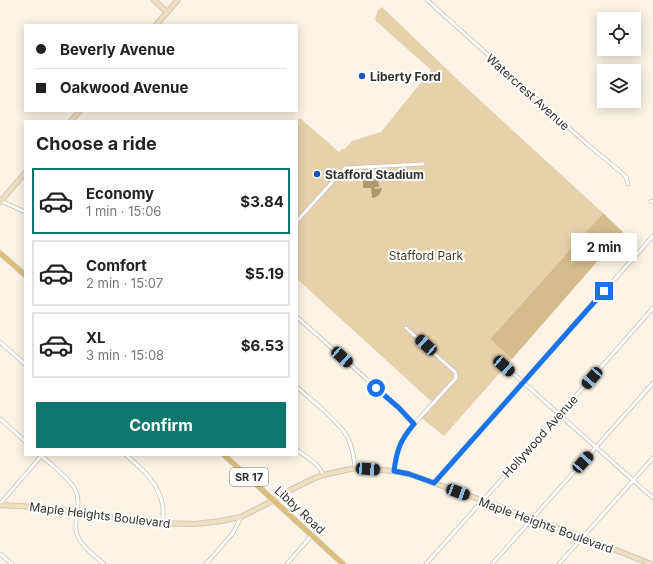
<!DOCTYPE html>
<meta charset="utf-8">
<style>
:root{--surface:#fff;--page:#f6f6f6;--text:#222;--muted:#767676;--line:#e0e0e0;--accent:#0f766e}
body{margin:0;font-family:Inter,sans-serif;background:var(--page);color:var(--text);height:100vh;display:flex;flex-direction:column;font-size:15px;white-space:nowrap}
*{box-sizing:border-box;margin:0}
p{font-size:13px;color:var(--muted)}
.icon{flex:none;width:22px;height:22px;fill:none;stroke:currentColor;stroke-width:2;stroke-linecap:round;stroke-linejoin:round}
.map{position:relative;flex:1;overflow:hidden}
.sheet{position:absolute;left:24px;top:120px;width:274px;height:336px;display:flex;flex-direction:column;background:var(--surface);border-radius:0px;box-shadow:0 2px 10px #0003}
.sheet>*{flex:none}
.banner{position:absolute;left:24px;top:24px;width:274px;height:88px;border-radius:0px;box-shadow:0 2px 10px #0003;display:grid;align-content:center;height:88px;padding:0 12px;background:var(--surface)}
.buttons{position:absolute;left:597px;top:12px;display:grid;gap:8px}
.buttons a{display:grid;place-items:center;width:44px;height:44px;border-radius:0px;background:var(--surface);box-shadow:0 2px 10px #0003;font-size:20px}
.end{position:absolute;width:18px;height:18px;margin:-9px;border:5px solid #1a73e8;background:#fff;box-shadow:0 0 0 2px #fff}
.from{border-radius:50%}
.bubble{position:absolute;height:28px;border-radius:0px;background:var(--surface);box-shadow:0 2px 10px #0003;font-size:13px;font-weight:700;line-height:28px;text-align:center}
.car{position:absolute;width:12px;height:24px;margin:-12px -6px;border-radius:5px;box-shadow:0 0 3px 1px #0007;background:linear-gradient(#222 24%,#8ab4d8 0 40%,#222 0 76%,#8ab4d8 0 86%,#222 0)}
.banner b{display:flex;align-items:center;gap:14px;height:38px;font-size:15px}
.banner b+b{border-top:1px solid var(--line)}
.banner i{width:10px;height:10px;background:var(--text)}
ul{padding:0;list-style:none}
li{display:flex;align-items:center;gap:12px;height:66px;margin:0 8px 6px;padding:0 4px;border:2px solid var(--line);border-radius:0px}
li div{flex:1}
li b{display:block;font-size:15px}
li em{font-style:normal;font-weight:700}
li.selected{border-color:var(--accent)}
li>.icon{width:36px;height:36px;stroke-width:1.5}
h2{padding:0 12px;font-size:18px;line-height:48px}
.cta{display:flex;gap:8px;margin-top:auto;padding:8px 12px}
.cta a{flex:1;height:46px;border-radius:0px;background:var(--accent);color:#fff;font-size:16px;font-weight:700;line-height:46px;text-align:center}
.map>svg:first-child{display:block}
</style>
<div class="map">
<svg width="653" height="564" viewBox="0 0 653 564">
<rect width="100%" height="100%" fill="#faf3e6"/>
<!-- green -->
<polygon fill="#e7d1ab" points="382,7 459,81 603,213 490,339 512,359 444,436 419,416 432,402 297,279 297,121 300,118 339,152 342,149 345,149 352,141 381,132 431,70 376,21 375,19 378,10"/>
<!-- forest -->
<polygon fill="#d6bc8d" points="603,213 623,232 512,359 490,339"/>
<!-- water -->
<path fill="#b2996b" d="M378,179L379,187H375V189L382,188C381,194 377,198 372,198L371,188H363V180Z"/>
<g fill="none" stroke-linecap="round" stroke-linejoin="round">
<defs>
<g id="street">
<polyline points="427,0 587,144 622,173 626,177 628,184"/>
<polyline points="1,201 25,212"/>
<polyline points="651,201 653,202"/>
<polyline points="297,221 345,168 423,164"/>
<polyline points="297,317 399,408 414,424"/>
<polyline points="0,342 25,364"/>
<polyline points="505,366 653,498"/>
<path d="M297,387C312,401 338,420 348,438C352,447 354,458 355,468"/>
<polyline points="0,419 25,441"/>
<path d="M297,450C306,457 319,463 323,475"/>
<path d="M40,455C50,463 69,479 75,489C83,504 72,520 77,535C82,547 94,555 104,564"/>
<path d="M126,455C143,470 160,484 163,508C163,513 163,518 163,524"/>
<path d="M394,471C396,457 398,446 405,434L456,378L455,372L406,328"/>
<polyline points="434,483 653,236"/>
<polyline points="0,504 42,455"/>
<polyline points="0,554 12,564"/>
<polyline points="206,564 233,533 241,517"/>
<polyline points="287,564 312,535"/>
<polyline points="426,564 559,415 653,308"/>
<polyline points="492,564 653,383"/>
<polyline points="559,564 653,458"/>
</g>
<g id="secondary">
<polyline points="154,0 167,12"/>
<polyline points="156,25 178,0"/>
<polyline points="71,121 80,111"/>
<polyline points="0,202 25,173"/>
<polyline points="0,505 21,506 82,513 152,523 196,524 221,521 241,517 274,500 290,490 315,478 323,475 355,468 394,471 409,474 434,483 583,537 651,564"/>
</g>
<g id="primary">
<polyline points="0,253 25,275"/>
<polyline points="224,455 343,564"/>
</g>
</defs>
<!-- street casing -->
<use href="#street" stroke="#c7c0b4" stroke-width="4.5"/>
<!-- secondary casing -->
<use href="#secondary" stroke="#c7c0b4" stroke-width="6"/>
<!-- primary casing -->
<use href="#primary" stroke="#d6d6d5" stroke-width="6"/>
<!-- street -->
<use href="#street" stroke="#fff" stroke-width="3"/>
<!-- secondary -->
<use href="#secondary" stroke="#eedfbe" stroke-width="4.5"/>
<!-- primary -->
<use href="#primary" stroke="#ddbf7d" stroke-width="5"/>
</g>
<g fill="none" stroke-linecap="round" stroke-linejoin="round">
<!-- route -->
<path stroke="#1a73e8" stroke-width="5" d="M376,388L399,408L414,424C400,441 397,449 394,471L409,474L434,483L604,291"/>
</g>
<!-- markers -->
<g fill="#1c54c1" stroke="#fff" stroke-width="1.5">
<circle cx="362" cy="76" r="4"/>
<circle cx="317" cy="174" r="4"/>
</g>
<g text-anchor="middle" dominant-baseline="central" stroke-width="4" stroke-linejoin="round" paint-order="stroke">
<!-- shield labels -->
<rect fill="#fff" stroke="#706e6b" stroke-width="1" x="230" y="468" width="38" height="18" rx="3"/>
<g font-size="11" font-weight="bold" fill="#33302b">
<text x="249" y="477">SR 17</text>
</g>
<!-- poi labels -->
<g font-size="12" font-weight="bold" fill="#33302b" stroke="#fff" text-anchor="start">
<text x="370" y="76">Liberty Ford</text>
<text x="325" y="174">Stafford Stadium</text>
</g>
<!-- street labels -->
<g font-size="12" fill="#33302b" stroke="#fff">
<text transform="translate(528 92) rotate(42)">Watercrest Avenue</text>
<text transform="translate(540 436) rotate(-48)">Hollywood Avenue</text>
<text transform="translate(300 510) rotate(43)">Libby Road</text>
<text transform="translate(100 515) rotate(7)">Maple Heights Boulevard</text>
<text transform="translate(546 525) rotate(20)">Maple Heights Boulevard</text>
</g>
<!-- park labels -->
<g font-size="12" fill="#4c3913" stroke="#fff">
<text x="426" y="255">Stafford Park</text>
</g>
</g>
</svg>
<div class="buttons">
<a><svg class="icon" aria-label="locate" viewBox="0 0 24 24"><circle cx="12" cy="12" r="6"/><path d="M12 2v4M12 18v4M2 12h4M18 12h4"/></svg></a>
<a><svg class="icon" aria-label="layers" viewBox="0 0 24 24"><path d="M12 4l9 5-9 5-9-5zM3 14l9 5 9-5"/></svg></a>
</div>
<i class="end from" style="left:376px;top:388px"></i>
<i class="end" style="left:604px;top:291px"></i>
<div class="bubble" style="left:571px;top:233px;width:66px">2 min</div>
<i class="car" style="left:426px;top:345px;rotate:312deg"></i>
<i class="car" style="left:342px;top:357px;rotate:132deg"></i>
<i class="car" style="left:504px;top:366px;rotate:132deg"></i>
<i class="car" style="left:592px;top:378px;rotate:221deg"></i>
<i class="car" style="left:583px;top:462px;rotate:42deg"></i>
<i class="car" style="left:368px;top:469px;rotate:94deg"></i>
<i class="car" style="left:458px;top:492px;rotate:110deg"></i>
<div class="banner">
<b><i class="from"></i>Beverly Avenue</b>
<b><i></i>Oakwood Avenue</b>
</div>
<section class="sheet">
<h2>Choose a ride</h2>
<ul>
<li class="selected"><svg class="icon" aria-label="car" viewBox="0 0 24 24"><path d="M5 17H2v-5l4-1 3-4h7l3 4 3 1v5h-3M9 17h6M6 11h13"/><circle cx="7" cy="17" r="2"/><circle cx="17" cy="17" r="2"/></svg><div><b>Economy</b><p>1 min · 15:06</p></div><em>$3.84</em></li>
<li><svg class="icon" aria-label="car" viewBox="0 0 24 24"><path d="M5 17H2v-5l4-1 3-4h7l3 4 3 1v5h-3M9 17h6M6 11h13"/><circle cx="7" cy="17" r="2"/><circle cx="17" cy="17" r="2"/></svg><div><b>Comfort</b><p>2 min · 15:07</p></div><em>$5.19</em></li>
<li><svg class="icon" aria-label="car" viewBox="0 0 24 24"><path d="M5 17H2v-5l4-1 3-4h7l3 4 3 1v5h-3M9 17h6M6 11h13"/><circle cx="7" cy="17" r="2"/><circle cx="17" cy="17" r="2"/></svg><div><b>XL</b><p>3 min · 15:08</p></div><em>$6.53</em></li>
</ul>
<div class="cta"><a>Confirm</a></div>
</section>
</div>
